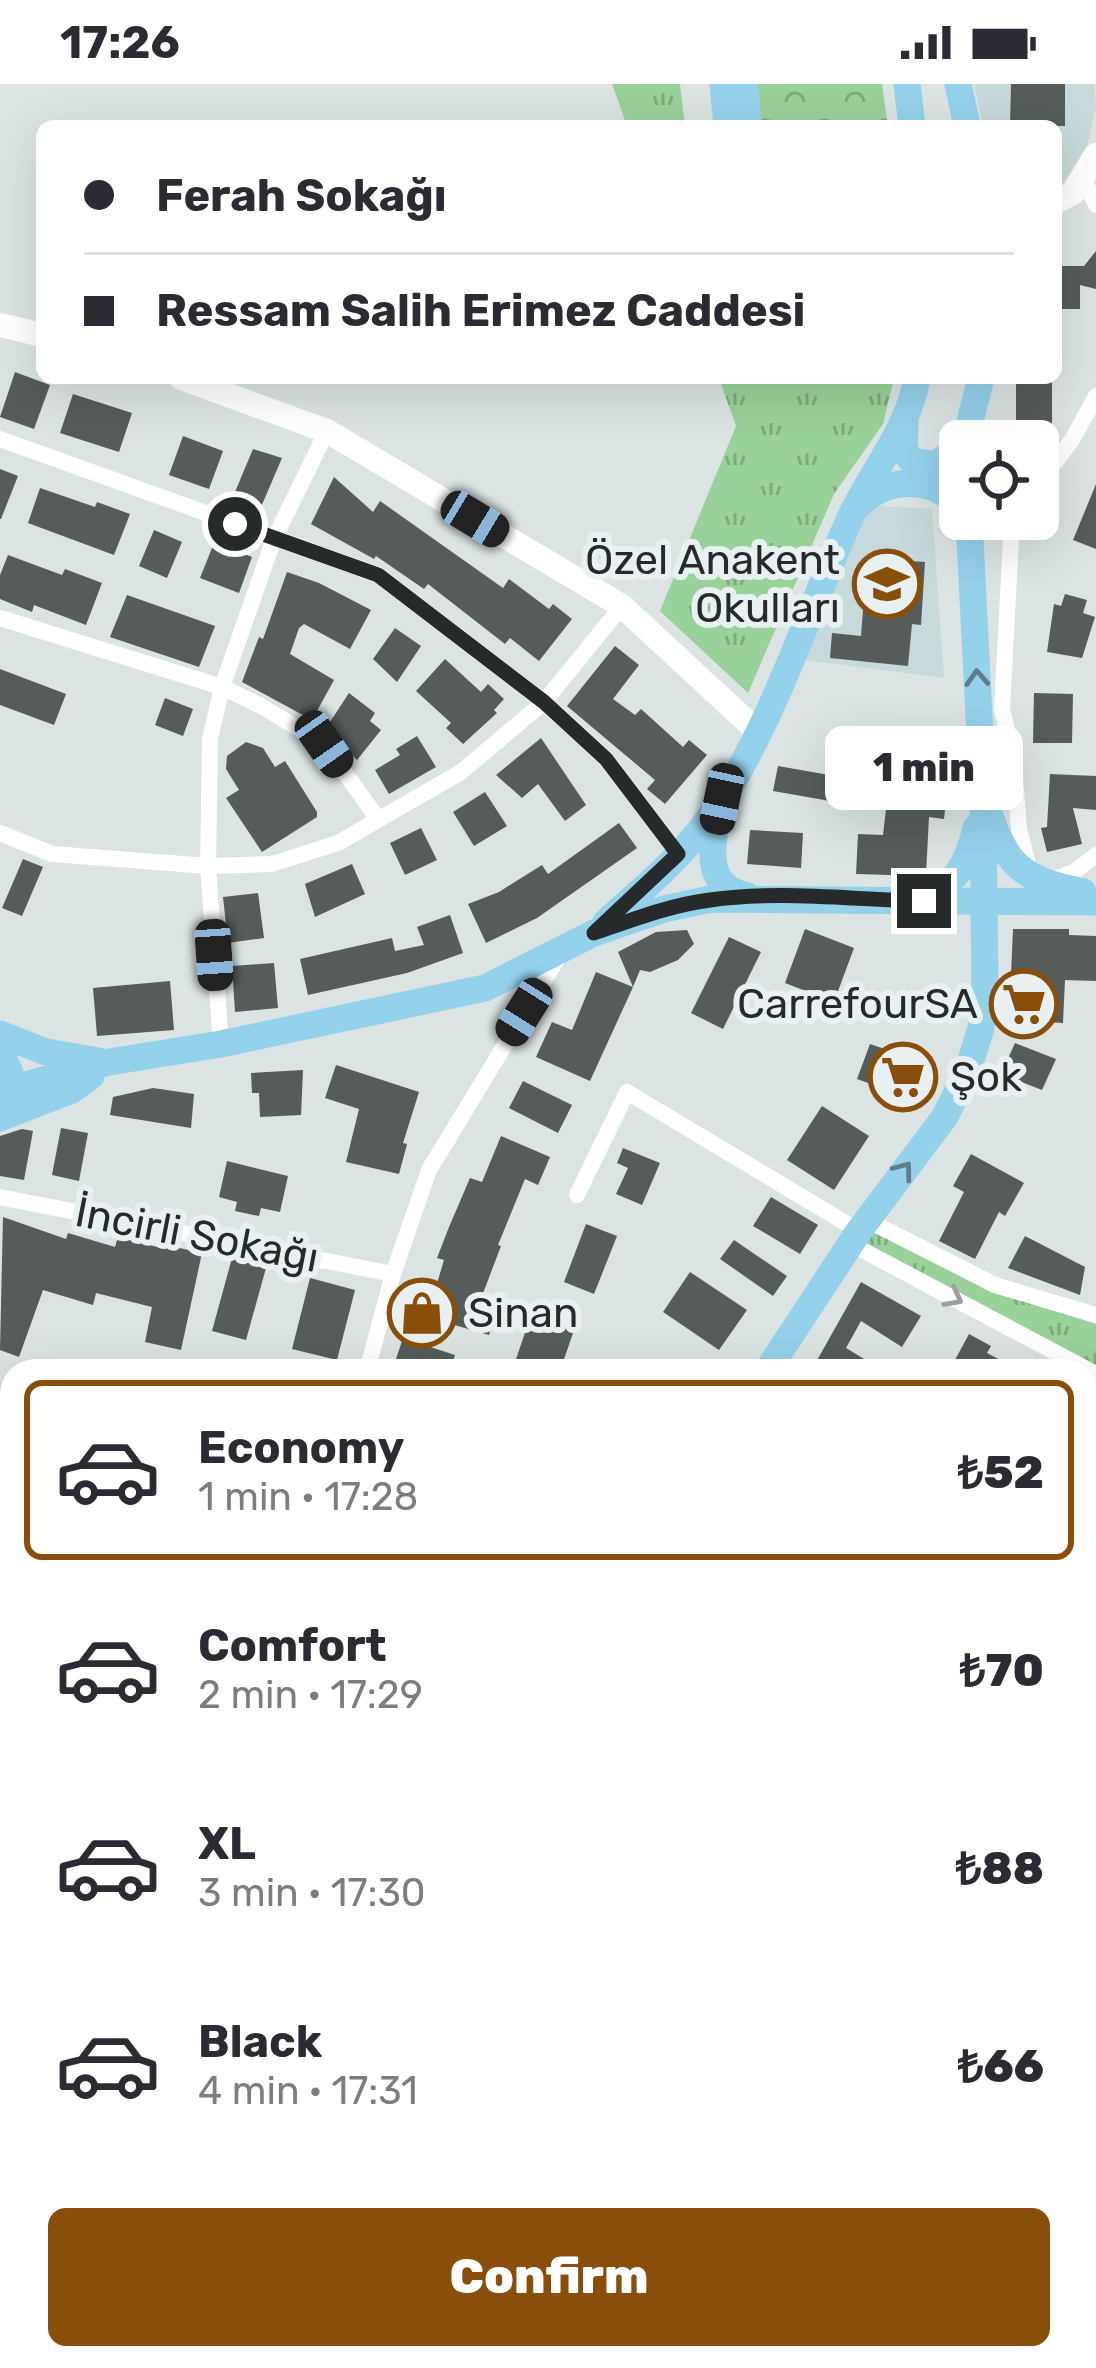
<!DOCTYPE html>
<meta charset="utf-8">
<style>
:root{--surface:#fff;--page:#f7f7f7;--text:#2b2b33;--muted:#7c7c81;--line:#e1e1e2;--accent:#894e0a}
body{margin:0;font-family:Rubik,sans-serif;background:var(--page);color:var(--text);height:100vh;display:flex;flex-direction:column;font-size:45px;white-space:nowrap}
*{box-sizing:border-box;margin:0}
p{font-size:39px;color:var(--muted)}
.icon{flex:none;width:66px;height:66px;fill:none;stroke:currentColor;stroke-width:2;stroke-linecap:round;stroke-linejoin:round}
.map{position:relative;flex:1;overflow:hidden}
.panel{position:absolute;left:0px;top:1275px;width:1098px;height:1011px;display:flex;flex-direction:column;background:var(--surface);border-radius:36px 36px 0 0;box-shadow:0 12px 48px #0002}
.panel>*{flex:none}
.guide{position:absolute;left:36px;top:36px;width:1026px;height:264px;border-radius:18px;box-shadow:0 12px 48px #0002;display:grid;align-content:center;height:264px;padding:0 48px;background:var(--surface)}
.buttons{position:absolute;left:939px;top:336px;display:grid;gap:24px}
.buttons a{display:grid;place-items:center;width:120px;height:120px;border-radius:18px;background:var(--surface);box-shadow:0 12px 48px #0002;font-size:60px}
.end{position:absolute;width:54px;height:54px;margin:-27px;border:15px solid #272a2a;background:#fff;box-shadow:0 0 0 6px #fff}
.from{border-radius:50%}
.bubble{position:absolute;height:84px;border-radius:18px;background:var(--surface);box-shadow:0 12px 48px #0002;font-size:39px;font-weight:800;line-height:84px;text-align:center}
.car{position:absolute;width:36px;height:72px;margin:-36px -18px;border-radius:15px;box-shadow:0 0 9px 3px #0007;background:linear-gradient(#222 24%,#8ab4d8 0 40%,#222 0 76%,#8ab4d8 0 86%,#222 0)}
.guide b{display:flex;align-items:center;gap:42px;height:114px;font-size:45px}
.guide b+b{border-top:3px solid var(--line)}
.guide i{width:30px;height:30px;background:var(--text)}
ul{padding:21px 0 0;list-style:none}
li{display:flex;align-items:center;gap:36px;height:180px;margin:0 24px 18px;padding:0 24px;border:6px solid transparent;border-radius:18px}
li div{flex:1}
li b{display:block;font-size:45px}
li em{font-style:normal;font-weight:800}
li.current{border-color:var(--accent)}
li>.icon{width:108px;height:108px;stroke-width:1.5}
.primary-button{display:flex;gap:24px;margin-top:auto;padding:24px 48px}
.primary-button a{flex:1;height:138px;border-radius:18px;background:var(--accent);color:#fff;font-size:48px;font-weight:800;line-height:138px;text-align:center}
.status{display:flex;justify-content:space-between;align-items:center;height:84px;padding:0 60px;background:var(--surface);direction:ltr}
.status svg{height:33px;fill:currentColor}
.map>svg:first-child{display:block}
</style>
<div class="status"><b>17:26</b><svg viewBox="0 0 49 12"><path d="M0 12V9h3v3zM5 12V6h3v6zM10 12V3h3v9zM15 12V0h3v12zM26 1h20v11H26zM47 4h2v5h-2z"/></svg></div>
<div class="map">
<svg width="1096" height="2284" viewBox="0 0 1096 2284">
<defs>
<pattern id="grass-tufts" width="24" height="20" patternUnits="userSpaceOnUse" patternTransform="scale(3)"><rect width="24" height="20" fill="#99d19a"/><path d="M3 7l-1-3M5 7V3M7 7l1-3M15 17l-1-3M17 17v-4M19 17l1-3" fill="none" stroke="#7daa7e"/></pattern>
<pattern id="forest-crowns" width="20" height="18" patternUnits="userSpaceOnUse" patternTransform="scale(3)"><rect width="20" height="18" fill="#99d19a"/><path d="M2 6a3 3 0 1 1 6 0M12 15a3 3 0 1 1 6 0" fill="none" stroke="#7daa7e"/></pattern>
</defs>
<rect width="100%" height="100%" fill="#dbe3e3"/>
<!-- built -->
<g fill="#c7d9da">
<polygon points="974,0 1094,0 1096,23 1088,59 1063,99 1056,103 1056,42 983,42"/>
<polygon points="869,421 932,425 944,594 805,576"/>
<polygon points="260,2274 360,2274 357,2284 256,2284"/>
</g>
<!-- grass -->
<g fill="url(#grass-tufts)">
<polygon points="612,0 680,0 685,42 627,42"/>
<polygon points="719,294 894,294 883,340 834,410 748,609 660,527 736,342"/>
<polygon points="875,1144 989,1206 1096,1240 1096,1287 864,1162"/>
</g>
<!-- forest -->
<polygon fill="url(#forest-crowns)" points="757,0 882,0 888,42 761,42"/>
<!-- building -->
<g fill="#565c5a">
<polygon points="1011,0 1065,0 1065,42 1010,42"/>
<polygon points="1096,167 1096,205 1080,201 1080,225 1056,225 1056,182 1084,182"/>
<polygon points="15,288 50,301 34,345 0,333"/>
<rect x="1016" y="294" width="36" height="52"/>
<polygon points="73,310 132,329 119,368 60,349"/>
<polygon points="183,352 223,367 209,405 169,391"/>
<polygon points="253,365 282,374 261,423 235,408"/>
<polygon points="0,385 18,392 1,435 0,435"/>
<polygon points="334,393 373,428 380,417 503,504 509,495 549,525 553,520 572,535 539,577 510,554 505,560 428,500 424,505 376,472 374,475 311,440"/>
<polygon points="1096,400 1096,465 1073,456"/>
<polygon points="40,404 95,423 97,418 130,430 114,471 28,439"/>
<polygon points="154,446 182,458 167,494 139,482"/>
<polygon points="214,459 252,473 239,509 200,494"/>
<polygon points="8,471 62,491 65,485 102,499 86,541 34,521 32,528 0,515 0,491"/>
<polygon points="867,474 925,478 921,541 912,540 908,582 830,574 832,549 861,552"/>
<polygon points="287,488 319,499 371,526 350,565 304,540 299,544 290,570 334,596 312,636 242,598 259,553 263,555"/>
<polygon points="1065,510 1087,516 1083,529 1095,533 1082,574 1047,568 1054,520 1061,522"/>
<polygon points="127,511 215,542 199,583 110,553"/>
<polygon points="395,544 421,562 397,598 373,575"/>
<polygon points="615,562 639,581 613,615 635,631 641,625 683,663 689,656 707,671 665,720 647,705 655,696 567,622"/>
<polygon points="445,575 481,608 488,600 504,615 494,626 497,629 463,660 446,644 451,639 416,607"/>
<polygon points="0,585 66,610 54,641 0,621"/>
<polygon points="349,609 375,629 370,637 381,646 357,676 326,644"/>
<polygon points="1034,609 1073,610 1072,659 1033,659"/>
<polygon points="165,614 193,625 183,652 155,641"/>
<polygon points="417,652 436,683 389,710 375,686 400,671 396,665"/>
<polygon points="541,654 586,721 565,737 538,700 522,714 496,691"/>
<polygon points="246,658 263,664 275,683 285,677 317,728 317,733 262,768 226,714 239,706 226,685 227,672"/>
<polygon points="778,682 852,695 847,720 773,707"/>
<polygon points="1050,690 1096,692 1096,726 1073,724 1082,760 1047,768 1041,744 1047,743"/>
<polygon points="890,691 948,698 944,735 929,733 926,790 923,792 856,790 858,750 883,751"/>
<polygon points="485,708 507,742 474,762 453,728"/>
<polygon points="619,739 637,764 537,834 486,859 468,820 499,808 542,781 548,790"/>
<polygon points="421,744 437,776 405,791 390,759"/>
<polygon points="750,746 803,749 801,784 747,780"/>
<polygon points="23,775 43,783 22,832 2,824"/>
<polygon points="352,780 365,810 315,833 305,800"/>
<polygon points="258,809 264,854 228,859 223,813"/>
<polygon points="450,831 463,869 407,889 308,911 300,875 392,854 395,867 424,861 417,843"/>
<polygon points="805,845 854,864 834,918 785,899"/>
<polygon points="1013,845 1069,845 1069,851 1096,852 1096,897 1065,896 1063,939 1009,936"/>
<polygon points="687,846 694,860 678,876 650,888 640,886 633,903 618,868 656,848"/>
<polygon points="729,853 761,868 723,945 691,929"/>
<polygon points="274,879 278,924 235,928 232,882"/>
<polygon points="596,888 633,903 590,997 536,973 552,938 572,946"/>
<polygon points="170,897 174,946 97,952 93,904"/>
<polygon points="1015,959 1056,975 1042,1006 1001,990"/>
<polygon points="870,960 914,975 902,1011 857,995"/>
<polygon points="336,981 419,1008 403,1059 407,1060 399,1090 346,1078 359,1025 325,1014"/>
<polygon points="303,986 301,1031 260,1033 259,1009 252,1009 251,989"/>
<polygon points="523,997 572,1021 558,1049 509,1024"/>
<polygon points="153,1004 194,1010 191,1044 110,1031 113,1013"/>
<polygon points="822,1022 869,1052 834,1106 787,1076"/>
<polygon points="61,1044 88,1049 79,1097 52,1091"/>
<polygon points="22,1045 33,1047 24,1096 0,1092 0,1052"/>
<polygon points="501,1052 550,1073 538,1101 525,1095 498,1161 501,1162 482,1212 500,1217 489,1251 427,1233 444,1176 437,1174 449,1143 470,1094 482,1098"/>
<polygon points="623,1064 660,1079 642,1121 616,1110 628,1084 617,1079"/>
<polygon points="971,1070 1024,1099 1005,1132 999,1128 975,1175 939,1157 964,1108 953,1102"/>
<polygon points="227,1077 288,1092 280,1128 261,1124 259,1132 235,1127 237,1118 219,1113"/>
<polygon points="771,1113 818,1141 800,1170 753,1142"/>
<polygon points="3,1133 66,1155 68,1149 115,1163 118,1153 165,1165 166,1161 202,1169 181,1266 145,1258 152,1223 96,1209 93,1221 43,1206 19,1273 0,1266"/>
<polygon points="586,1140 617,1152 594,1210 564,1198"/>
<polygon points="1025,1152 1085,1183 1080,1211 1008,1184"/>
<polygon points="734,1156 787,1192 773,1212 720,1175"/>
<polygon points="232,1174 266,1184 246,1256 212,1247"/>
<polygon points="690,1188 747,1226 719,1266 663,1228"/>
<polygon points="310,1194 355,1206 337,1276 292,1265"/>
<polygon points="861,1198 921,1232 902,1263 861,1237 846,1264 884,1287 811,1287"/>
<polygon points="531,1231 574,1246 560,1287 512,1287"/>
<polygon points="969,1250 991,1262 987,1269 1021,1287 949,1287"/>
<polygon points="403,1254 455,1271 450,1287 392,1287"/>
</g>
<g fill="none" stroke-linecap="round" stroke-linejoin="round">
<!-- street -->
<g stroke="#fff" stroke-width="16">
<polyline points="1082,92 1096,121"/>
<polyline points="0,355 378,491 544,618 606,675 678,770"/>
<polyline points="1038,400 1072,356 1096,312"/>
<polyline points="1012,435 1002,626 1013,668 1019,745 1030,789"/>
<polyline points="0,534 222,603 261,622 324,660 378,735"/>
<polyline points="0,749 52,770 208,782 272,780 338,759 461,688 544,618 622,522"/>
<polyline points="1047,797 1074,788 1096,771"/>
<polyline points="221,960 208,782 210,655 222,603 274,455 327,347"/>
<polyline points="577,1111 627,1008 859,1147"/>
<polyline points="0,1113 393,1190"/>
<polyline points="867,1136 995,1201 1096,1231"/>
<polyline points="851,1160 1096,1290"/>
<polyline points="367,1287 393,1190 429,1086 559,872"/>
<polyline points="0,1359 12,1364"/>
<polyline points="0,1462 12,1434"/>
<polyline points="1086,1561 1096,1568"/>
<polyline points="0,1766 12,1770"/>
<polyline points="1086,1829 1096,1834"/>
<polyline points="0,2053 12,2036"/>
<polyline points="1086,2111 1096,2114"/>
<polyline points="838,2274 865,2284"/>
<polyline points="622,2284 626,2274"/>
</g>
<!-- secondary -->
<g stroke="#fff" stroke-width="24">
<polyline points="1056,118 1073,109 1096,71"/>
<polyline points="0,241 42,251"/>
<polyline points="181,294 327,347 622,522 757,647"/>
</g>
<!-- primary -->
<g stroke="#94d1eb" stroke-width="27">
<polyline points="723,0 727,42"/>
<polyline points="744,0 749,42"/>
<polyline points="907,0 912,42"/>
<polyline points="958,0 967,42"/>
<polyline points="905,339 904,366 912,377 936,381 960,361"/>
<polyline points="965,357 981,294"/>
<path d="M860,420C886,392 937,392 960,425"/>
<path d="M719,726C711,763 703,802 747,812"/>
<path d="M990,732C1009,787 1028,796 1083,808"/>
<path d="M915,812C954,807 968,779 976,744"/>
<path d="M606,838C642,806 682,773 710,733C770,648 807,530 850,434C872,386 908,347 917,294"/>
<polyline points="0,950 46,968 99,977"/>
<path d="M0,971C13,988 15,1001 9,1022"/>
<polyline points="0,1008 109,978 221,960 485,904 594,849 664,825 711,815 1096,818"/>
<polyline points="0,1034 72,1006 91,992"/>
<polyline points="767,1287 859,1147 944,1034 967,989 981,944 985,911 983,711 969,435"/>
<polyline points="0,2276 23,2284"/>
<polyline points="243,2284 247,2274"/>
</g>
</g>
<!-- one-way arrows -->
<defs><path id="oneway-chevron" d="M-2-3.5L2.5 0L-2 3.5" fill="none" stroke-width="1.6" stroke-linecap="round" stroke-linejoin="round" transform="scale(3)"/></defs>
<g stroke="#5e7e8a">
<use href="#oneway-chevron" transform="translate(977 594) rotate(-93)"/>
<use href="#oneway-chevron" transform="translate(904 1086) rotate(-53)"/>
</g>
<use stroke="#9e9f9f" href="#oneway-chevron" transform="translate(954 1214) rotate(28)"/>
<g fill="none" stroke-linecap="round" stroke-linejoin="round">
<!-- route -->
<path stroke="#272a2a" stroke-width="15" d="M235,440L378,491L544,618L606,675L678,770L594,849C632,836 670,821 710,816C780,806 854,816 924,817"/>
</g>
<!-- icons -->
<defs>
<symbol id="school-ring" viewBox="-11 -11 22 22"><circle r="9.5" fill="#e8f0f1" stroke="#894e0a" stroke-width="1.5"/><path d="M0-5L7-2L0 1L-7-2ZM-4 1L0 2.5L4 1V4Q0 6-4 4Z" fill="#894e0a"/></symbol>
<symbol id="supermarket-ring" viewBox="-11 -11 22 22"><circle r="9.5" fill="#e8f0f1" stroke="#894e0a" stroke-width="1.5"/><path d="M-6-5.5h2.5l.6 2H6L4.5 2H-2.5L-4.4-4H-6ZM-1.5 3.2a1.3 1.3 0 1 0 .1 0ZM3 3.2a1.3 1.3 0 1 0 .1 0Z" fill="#894e0a"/></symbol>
<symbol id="shop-ring" viewBox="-11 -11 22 22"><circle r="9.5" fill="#e8f0f1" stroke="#894e0a" stroke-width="1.5"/><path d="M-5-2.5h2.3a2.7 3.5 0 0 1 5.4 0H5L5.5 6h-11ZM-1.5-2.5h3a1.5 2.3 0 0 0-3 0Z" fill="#894e0a"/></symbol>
</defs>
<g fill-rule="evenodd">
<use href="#school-ring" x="849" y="462" width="76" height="76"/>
<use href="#supermarket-ring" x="986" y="882" width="76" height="76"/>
<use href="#supermarket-ring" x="865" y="955" width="76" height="76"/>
<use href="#shop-ring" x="384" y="1191" width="76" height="76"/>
</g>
<g text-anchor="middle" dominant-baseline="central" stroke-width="12" stroke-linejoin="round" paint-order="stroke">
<!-- poi labels -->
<g font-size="42" fill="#272a2a" stroke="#e8f0f1" text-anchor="end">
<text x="840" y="476">Özel Anakent<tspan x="840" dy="48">Okulları</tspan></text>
<text x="978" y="920">CarrefourSA</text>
<text x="950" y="993" text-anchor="start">Şok</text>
<text x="468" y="1229" text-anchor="start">Sinan</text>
</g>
<!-- street labels -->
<g font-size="42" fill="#272a2a" stroke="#e8f0f1">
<text transform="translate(197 1151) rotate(11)">İncirli Sokağı</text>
</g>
</g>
</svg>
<div class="buttons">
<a><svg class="icon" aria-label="locate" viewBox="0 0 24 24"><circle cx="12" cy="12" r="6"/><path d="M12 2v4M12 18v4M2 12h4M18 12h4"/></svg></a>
</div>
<i class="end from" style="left:235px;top:440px"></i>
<i class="end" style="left:924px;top:817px"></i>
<div class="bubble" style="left:825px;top:642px;width:198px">1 min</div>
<i class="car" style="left:475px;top:435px;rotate:121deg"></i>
<i class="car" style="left:324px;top:660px;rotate:145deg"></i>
<i class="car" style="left:722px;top:715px;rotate:192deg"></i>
<i class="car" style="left:214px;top:871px;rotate:176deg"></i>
<i class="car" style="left:524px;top:928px;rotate:212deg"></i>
<div class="guide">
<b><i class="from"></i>Ferah Sokağı</b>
<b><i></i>Ressam Salih Erimez Caddesi</b>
</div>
<section class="panel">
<ul>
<li class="current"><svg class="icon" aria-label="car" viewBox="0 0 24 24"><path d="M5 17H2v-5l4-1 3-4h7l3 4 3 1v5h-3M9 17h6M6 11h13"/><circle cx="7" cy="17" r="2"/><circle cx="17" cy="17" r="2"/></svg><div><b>Economy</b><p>1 min · 17:28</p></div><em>₺52</em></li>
<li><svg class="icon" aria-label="car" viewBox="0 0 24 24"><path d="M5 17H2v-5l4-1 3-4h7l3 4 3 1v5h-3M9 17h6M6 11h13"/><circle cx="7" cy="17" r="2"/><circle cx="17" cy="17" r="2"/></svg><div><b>Comfort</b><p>2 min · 17:29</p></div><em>₺70</em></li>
<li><svg class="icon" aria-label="car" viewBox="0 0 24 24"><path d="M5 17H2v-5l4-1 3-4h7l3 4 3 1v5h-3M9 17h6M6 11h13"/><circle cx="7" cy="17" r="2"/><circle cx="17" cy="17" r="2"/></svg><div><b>XL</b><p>3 min · 17:30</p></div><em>₺88</em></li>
<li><svg class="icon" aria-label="car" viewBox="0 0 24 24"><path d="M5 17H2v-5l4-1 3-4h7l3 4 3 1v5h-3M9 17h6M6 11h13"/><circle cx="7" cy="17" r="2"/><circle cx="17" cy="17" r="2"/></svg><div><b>Black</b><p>4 min · 17:31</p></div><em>₺66</em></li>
</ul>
<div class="primary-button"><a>Confirm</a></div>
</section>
</div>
